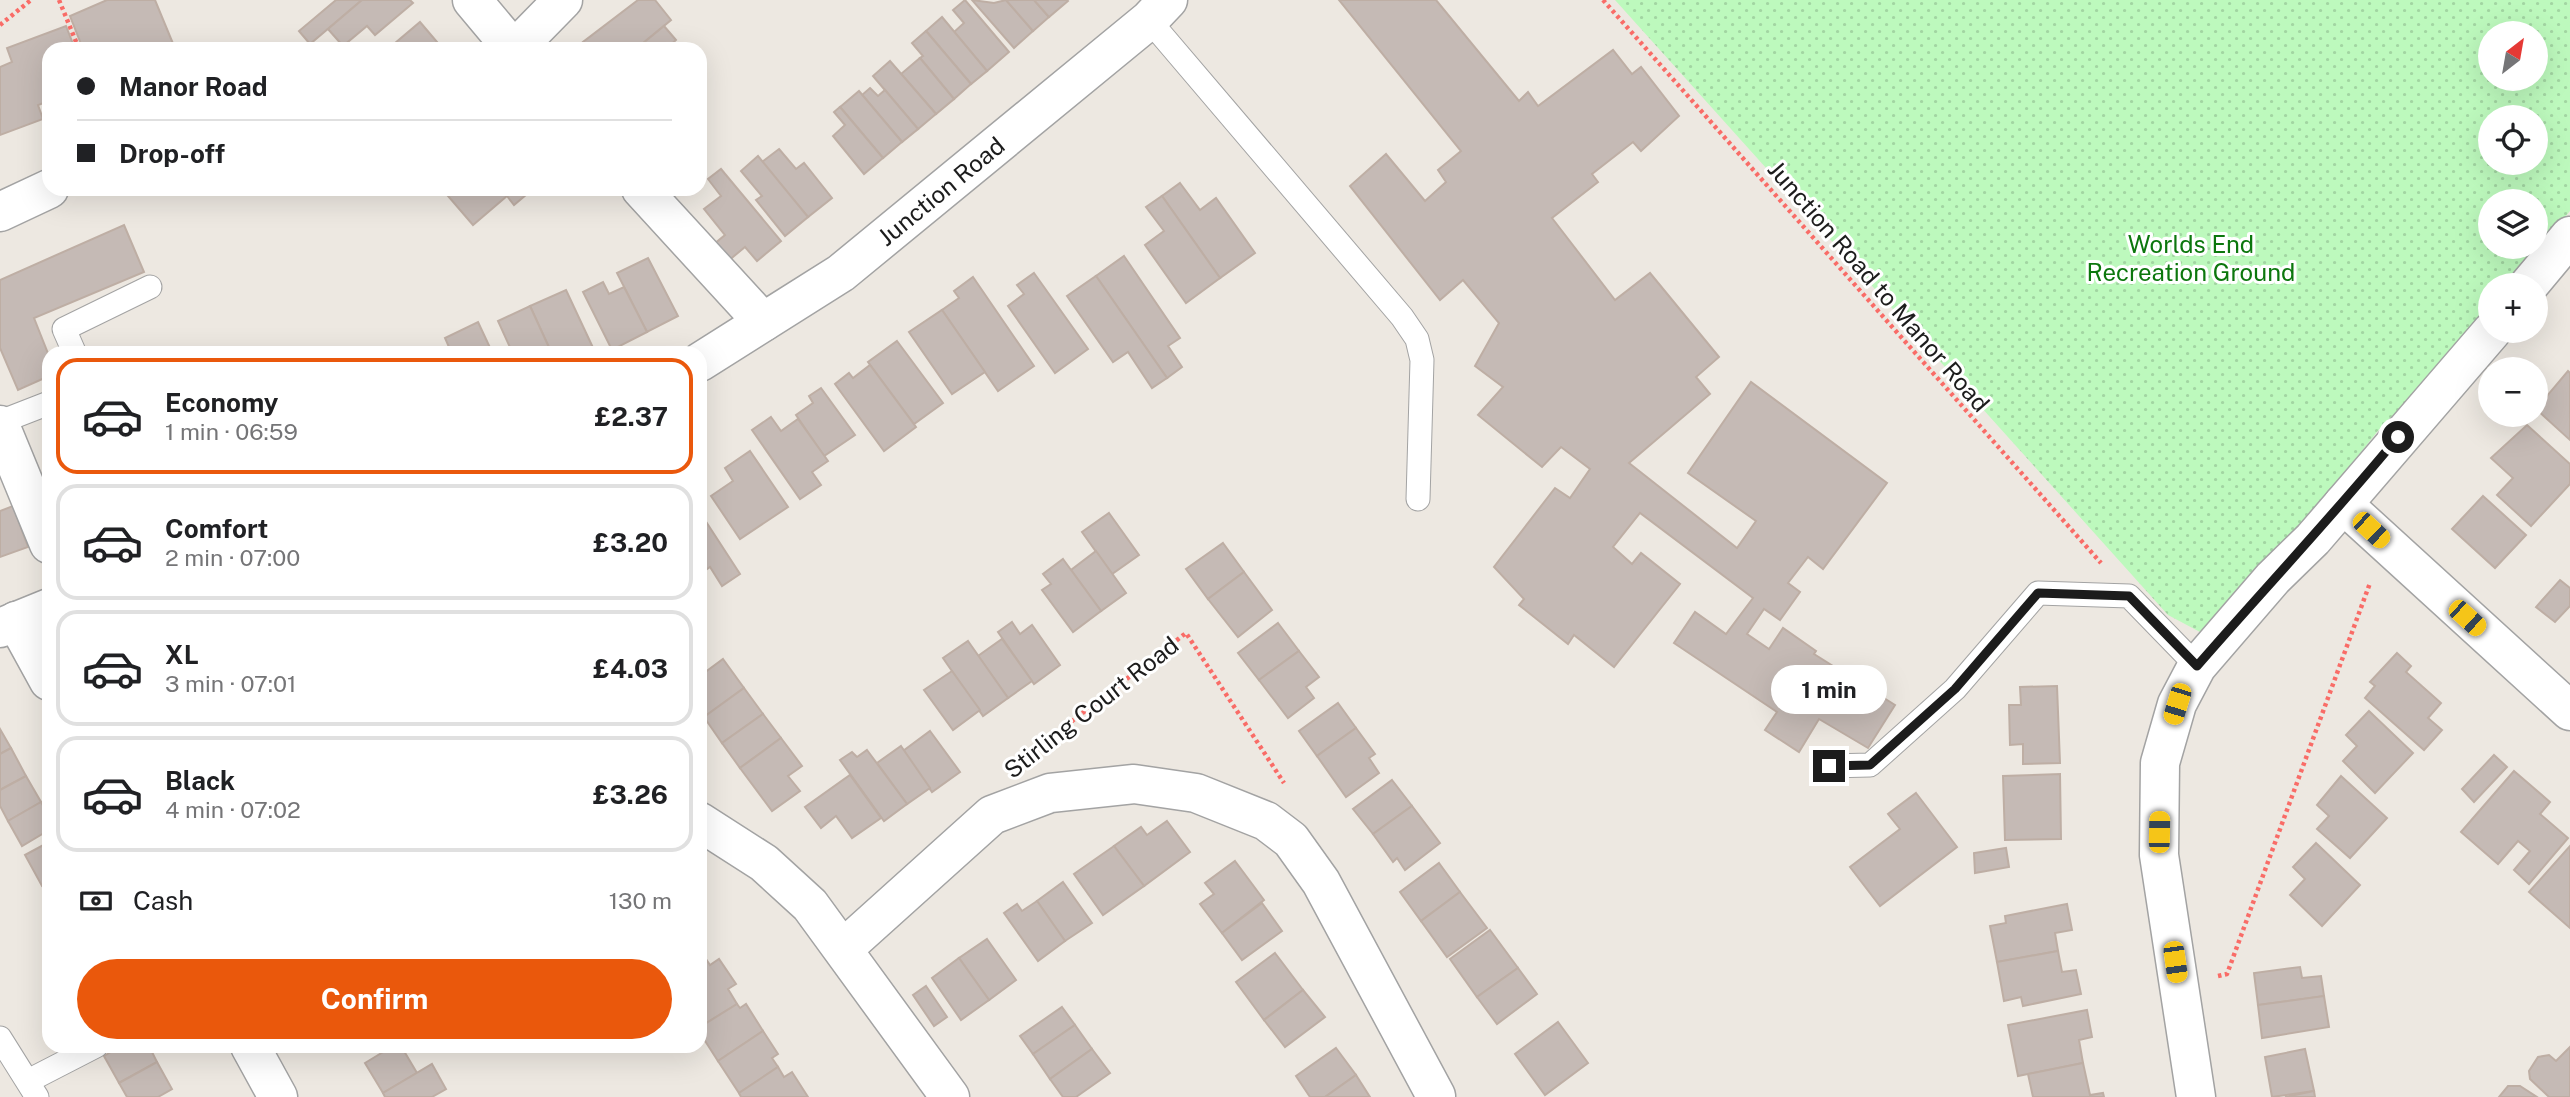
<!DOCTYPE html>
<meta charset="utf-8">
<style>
:root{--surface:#fff;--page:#f6f6f6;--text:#202124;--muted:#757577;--line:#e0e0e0;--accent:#ea580c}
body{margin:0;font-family:"Public Sans",sans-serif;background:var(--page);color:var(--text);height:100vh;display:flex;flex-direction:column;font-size:26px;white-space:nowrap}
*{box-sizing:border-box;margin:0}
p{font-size:23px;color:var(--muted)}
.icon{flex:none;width:38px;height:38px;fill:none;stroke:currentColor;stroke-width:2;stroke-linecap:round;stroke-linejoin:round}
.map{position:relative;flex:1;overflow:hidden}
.drawer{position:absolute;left:42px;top:346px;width:665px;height:707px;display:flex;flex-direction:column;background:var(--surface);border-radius:21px;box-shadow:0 7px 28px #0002}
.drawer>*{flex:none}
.banner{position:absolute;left:42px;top:42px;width:665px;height:154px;border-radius:21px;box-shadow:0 7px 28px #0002;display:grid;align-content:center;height:154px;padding:0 35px;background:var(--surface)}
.needle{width:46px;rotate:31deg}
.controls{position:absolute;left:2478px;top:21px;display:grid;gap:14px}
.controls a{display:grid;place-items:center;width:70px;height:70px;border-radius:50%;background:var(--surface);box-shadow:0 7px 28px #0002;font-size:35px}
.end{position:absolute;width:32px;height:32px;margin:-16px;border:9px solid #1c1c1c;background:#fff;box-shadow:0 0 0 4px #fff}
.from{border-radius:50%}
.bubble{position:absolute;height:49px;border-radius:24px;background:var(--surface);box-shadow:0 7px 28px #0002;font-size:23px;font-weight:700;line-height:49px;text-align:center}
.car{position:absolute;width:21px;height:42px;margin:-21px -10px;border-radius:9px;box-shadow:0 0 5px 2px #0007;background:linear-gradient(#f5c518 24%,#345 0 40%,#f5c518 0 76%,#345 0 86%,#f5c518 0)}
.banner b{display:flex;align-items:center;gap:24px;height:66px;font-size:26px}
.banner b+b{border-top:2px solid var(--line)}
.banner i{width:18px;height:18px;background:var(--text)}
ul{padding:12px 0 0;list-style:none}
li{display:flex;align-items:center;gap:21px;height:116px;margin:0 14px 10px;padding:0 21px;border:4px solid var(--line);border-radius:21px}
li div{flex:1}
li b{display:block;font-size:26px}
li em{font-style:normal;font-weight:700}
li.current{border-color:var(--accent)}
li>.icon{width:63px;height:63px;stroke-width:1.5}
.pay{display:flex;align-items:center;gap:18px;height:77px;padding:0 35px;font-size:26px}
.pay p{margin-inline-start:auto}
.primary-button{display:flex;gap:14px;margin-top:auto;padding:14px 35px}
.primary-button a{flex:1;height:80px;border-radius:42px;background:var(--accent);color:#fff;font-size:28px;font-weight:700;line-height:80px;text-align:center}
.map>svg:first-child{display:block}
</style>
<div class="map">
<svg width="2570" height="1097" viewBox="0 0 2570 1097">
<defs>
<pattern id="park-dots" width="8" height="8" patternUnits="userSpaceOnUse" patternTransform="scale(1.75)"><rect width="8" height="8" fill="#bdf9bd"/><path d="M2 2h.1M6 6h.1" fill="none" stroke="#a2d5a2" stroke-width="1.8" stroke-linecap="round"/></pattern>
</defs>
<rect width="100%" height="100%" fill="#ede8e1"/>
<!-- park -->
<path fill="url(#park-dots)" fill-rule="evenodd" d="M1615,0H2570V211L2507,285H2490V308L2470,335L2377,432L2296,534L2212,627L2200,632L2168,615ZM2490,33H2536V79H2490ZM2490,117H2536V163H2490ZM2490,201H2536V247H2490Z"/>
<!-- building -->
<g fill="#c5bab5" stroke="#beaea4" stroke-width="2">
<polygon points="107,0 155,0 174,46 166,49 83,49 70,16"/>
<polygon points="336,0 362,0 310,44 299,31"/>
<polygon points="362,0 410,0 413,3 375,35 367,26 343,46 328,29"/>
<polygon points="638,0 655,0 671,20 636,49 589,49 583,42"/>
<polygon points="965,0 1009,52 987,71 954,32 964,23 953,10"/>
<polygon points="972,0 994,3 1006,0 1033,31 1014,48"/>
<polygon points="1006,0 1034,0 1049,17 1033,31"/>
<polygon points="1034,0 1067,0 1068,1 1049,17"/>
<polygon points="1339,0 1436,0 1519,101 1528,92 1538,106 1613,50 1632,74 1641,67 1679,116 1641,151 1633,142 1592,174 1598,182 1552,218 1615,300 1650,273 1719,357 1696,377 1710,394 1629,463 1737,548 1756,521 1688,473 1751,382 1887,483 1823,569 1808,557 1788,583 1800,592 1780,620 1764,609 1747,634 1769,649 1783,628 1816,651 1814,654 1895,705 1868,748 1819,719 1799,752 1765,730 1777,712 1674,643 1695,612 1726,634 1753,598 1640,513 1613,547 1632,564 1641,553 1680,584 1614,667 1574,635 1568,644 1519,605 1524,599 1494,567 1555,488 1570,498 1590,469 1561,447 1542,467 1478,415 1503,387 1475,366 1499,323 1463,280 1440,300 1350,186 1386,154 1425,201 1446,182 1438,170 1461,151"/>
<polygon points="942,17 987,71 971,84 926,31"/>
<polygon points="420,22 443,49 388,49"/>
<polygon points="66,26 75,49 49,49 49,101 38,105 43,119 0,135 0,67 12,62 7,48"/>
<polygon points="664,26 676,40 666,49 636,49"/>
<polygon points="926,31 971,84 954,99 920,58 923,56 912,43"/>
<polygon points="920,58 954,99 936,114 901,74"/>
<polygon points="890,61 936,114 918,129 873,76"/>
<polygon points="870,88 878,96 885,90 918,129 902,142 862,95"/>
<polygon points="859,91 902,142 883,158 840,107"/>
<polygon points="840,107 883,158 864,174 833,136 845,125 834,112"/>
<polygon points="779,149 796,169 804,163 832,198 808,217 762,162"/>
<polygon points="758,156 808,217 785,236 756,200 762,196 741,171"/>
<polygon points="721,169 781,241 757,261 745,247 722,266 708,249 725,235 704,209 721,196 708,179"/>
<polygon points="1180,183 1200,210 1216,198 1255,253 1220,278 1162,196"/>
<polygon points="442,189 533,189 514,205 507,196 473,225"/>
<polygon points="1162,196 1220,278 1186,303 1145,245 1164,231 1146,207"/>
<polygon points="124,225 144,272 34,318 49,356 49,376 18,390 0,348 0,280"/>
<polygon points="1124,256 1180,338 1168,346 1182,367 1167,378 1096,276"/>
<polygon points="648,258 678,316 647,332 617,273"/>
<polygon points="1034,273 1088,349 1055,373 1008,306 1024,294 1017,285"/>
<polygon points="1096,276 1167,378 1152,388 1128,352 1113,362 1067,296"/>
<polygon points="973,277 1034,366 998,391 942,310 959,298 954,291"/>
<polygon points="603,282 609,294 624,287 647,332 612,350 583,292"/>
<polygon points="566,290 595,352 592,354 552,354 530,306"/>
<polygon points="530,306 552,354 513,354 498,321"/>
<polygon points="942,310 985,372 952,394 909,332"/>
<polygon points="478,322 493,354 452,354 445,338"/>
<polygon points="897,341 943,403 914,424 868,362"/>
<polygon points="870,365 916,427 884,451 835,384 849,373 853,378"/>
<polygon points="2568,371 2570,373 2570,440 2536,409"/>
<polygon points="821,388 855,435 824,456 796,415 813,403 809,396"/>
<polygon points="771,417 781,431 798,419 828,461 812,472 821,485 800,499 752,430"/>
<polygon points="2527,425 2570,464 2570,484 2531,526 2497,495 2513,478 2491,458"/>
<polygon points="750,451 788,507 740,539 711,496 733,481 725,468"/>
<polygon points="2483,496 2526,535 2495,568 2452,529"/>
<polygon points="13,506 28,547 0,557 0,511"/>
<polygon points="1109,513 1139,555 1112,574 1082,532"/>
<polygon points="703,517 740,574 722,586 710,567 700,574 700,519"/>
<polygon points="1223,543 1244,572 1208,599 1186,569"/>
<polygon points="1096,551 1126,593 1101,611 1071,570"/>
<polygon points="1063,559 1101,611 1073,632 1042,590 1051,584 1043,574"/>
<polygon points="1244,572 1272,610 1238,637 1208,599"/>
<polygon points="2560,580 2570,588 2570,606 2555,622 2536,607"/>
<polygon points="1012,622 1020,634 1032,625 1060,665 1034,684 998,632"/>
<polygon points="1278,623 1299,651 1259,680 1238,653"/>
<polygon points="1002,639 1032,681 1008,698 978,656"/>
<polygon points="968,641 1008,698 983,716 943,658"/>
<polygon points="1299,651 1319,677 1306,687 1314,698 1288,718 1259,680"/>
<polygon points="2397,653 2411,666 2406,672 2441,703 2428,718 2442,730 2424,750 2365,698 2375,686 2370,682"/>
<polygon points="723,659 744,688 704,717 700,712 700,676"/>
<polygon points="952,671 980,710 953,730 924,690"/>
<polygon points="2057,686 2060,763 2023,764 2023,744 2010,745 2009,705 2021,705 2020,687"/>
<polygon points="744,688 763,714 722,743 704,717"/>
<polygon points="1338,703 1356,728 1317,756 1299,731"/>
<polygon points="2369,711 2413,753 2375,793 2343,761 2357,746 2346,735"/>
<polygon points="763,714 781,738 740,768 722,743"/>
<polygon points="1356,728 1375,754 1369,758 1379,773 1346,797 1317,756"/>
<polygon points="0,729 11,748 0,754"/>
<polygon points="930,731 960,772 932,792 903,751"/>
<polygon points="781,738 802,766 788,776 800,791 772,811 740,768"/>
<polygon points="901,746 930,788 907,804 877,763"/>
<polygon points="11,748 26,776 0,790 0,754"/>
<polygon points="867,750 907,804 884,821 840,760 852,752 857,757"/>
<polygon points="2494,755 2507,767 2474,802 2462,789"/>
<polygon points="2514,771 2550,802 2540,814 2568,838 2529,884 2514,870 2530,851 2518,841 2498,864 2461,832"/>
<polygon points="2060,774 2061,839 2005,840 2003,776"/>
<polygon points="850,775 881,818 852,838 836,816 821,828 805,807"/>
<polygon points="26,776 41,802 8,821 0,806 0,790"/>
<polygon points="2341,776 2387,818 2350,858 2317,829 2329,816 2317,805"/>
<polygon points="1392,780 1412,806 1373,834 1353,809"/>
<polygon points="1916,793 1957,847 1880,906 1850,867 1900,829 1888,814"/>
<polygon points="41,802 49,816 49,830 22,846 8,821"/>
<polygon points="1412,806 1440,843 1405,870 1397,858 1393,862 1373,834"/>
<polygon points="1167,821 1190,852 1144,886 1114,846 1141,827 1147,835"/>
<polygon points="49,842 49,882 42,886 25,855"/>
<polygon points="2316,843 2360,885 2322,926 2290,895 2305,879 2293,867"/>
<polygon points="1114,846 1144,886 1103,915 1074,874"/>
<polygon points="2570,846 2570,928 2529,892"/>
<polygon points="2006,848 2009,867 1975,873 1974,853"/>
<polygon points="1235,861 1264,900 1222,933 1200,904 1214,894 1205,883"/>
<polygon points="1439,863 1460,892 1421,921 1400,892"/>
<polygon points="1063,882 1092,923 1065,941 1037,901"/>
<polygon points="1460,892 1487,928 1447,957 1421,921"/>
<polygon points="1037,901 1065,941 1038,961 1004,913 1017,904 1022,911"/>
<polygon points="1262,903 1282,931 1242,960 1222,933"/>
<polygon points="2067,904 2072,930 2055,933 2058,951 1997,962 1990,926 2006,923 2005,916"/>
<polygon points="1490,930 1518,968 1477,997 1450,959"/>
<polygon points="987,939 1016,980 989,1000 959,958"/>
<polygon points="2058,951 2062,972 2076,970 2081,994 2023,1006 2021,997 2004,1001 1997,962"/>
<polygon points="1275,953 1303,990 1264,1020 1236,982"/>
<polygon points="959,958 989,1000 961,1020 932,978"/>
<polygon points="706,959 710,965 719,959 736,984 728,989 737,1004 700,1027 700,963"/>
<polygon points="2300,967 2302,978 2321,976 2324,996 2258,1005 2254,973"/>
<polygon points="1518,968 1537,994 1497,1024 1477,997"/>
<polygon points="926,986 947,1017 934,1026 913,995"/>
<polygon points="1303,990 1325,1017 1285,1047 1264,1020"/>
<polygon points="2324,996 2329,1027 2262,1038 2258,1005"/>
<polygon points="737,1004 740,1008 746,1004 763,1031 718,1061 700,1033 700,1027"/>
<polygon points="1062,1007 1075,1025 1033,1054 1020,1036"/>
<polygon points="2087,1010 2092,1037 2079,1040 2083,1063 2018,1076 2008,1025"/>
<polygon points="1558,1022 1588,1063 1545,1095 1515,1054"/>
<polygon points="1075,1025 1092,1049 1050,1079 1033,1054"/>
<polygon points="763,1031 778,1054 772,1058 778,1067 739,1093 718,1061"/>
<polygon points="121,1046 149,1046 157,1062 119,1083 104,1056"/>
<polygon points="393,1046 401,1046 417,1073 383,1093 365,1063"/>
<polygon points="2570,1047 2570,1097 2549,1097 2530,1079 2529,1071 2538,1057 2549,1055 2556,1061"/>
<polygon points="1336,1048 1356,1075 1325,1097 1310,1097 1296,1076"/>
<polygon points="1092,1049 1110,1073 1076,1097 1063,1097 1050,1079"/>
<polygon points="2305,1049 2314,1091 2272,1097 2265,1057"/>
<polygon points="157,1062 172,1089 158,1097 127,1097 119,1083"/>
<polygon points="2083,1063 2090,1095 2103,1093 2104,1097 2033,1097 2028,1074"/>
<polygon points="432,1064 446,1089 432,1097 385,1097 383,1093"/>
<polygon points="778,1067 784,1077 792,1072 808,1097 741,1097 739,1093"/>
<polygon points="1356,1075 1370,1097 1325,1097"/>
<polygon points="2508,1086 2520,1086 2537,1097 2499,1097"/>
<polygon points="2314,1091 2315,1097 2285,1097"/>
</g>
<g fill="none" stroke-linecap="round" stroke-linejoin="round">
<defs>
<g id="service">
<polyline points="1149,20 1402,317 1417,339 1422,360 1418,499"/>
<polyline points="75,354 64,329 150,287"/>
<polyline points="0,422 49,403"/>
<polyline points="1829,766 1870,765 1955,689 2038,593 2129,596 2197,666"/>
<polyline points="0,1038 37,1097"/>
<polyline points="28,1081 96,1046"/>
</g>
<g id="minor">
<polyline points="472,0 513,49"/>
<polyline points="515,49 563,0"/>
<polyline points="641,189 763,322"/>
<polyline points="0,212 49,189"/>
<polyline points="2529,285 2570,236"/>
<polyline points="0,425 49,544"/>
<polyline points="2343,504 2570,711"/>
<polyline points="16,621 49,681"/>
<polyline points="700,822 764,863 810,905 950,1097"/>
<polyline points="843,949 992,815 1050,793 1134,784 1196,793 1266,821 1291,840 1321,882 1436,1096"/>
<polyline points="250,1046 278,1097"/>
<polyline points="2196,1097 2159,855 2160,763 2177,704 2197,666 2273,578 2313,539 2492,331"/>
</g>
<g id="tertiary">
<path id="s1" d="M700,362L841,273L1149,20L1168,0"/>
<polyline points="0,628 49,608"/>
</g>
</defs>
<!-- service casing -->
<use href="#service" stroke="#a3a3a3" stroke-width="25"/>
<!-- minor casing -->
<use href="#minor" stroke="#a3a3a3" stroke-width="41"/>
<!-- tertiary casing -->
<use href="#tertiary" stroke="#a3a3a3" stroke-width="41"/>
<!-- path -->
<g stroke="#f96c67" stroke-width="4.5" stroke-dasharray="3.5 3.5" stroke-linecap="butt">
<polyline points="59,0 79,49"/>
<polyline points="1603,0 2101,563"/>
<polyline points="0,25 31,0"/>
<polyline points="1027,756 1186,633 1284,783"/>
<polyline points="2218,976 2227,974 2370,583"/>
</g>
<!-- service -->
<use href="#service" stroke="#fff" stroke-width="23"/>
<!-- minor -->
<use href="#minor" stroke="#fff" stroke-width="38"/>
<!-- tertiary -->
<use href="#tertiary" stroke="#fff" stroke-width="38"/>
</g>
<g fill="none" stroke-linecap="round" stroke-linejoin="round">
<!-- route -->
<path stroke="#1c1c1c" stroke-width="9" d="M1829,766L1870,765L1955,689L2038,593L2129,596L2197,666C2264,589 2333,516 2398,437"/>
</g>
<g text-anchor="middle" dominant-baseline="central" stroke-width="6" stroke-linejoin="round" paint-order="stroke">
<!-- street labels -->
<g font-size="24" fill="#1c1c1c" stroke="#fff">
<text stroke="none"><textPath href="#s1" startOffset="296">Junction Road</textPath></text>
<text transform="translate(1879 286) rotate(49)">Junction Road to Manor Road</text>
<text transform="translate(1091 707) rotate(-38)">Stirling Court Road</text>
</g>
<!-- park labels -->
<g font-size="24" fill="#0c770d" stroke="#fff">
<text x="2191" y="244">Worlds End<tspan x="2191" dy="28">Recreation Ground</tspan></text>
</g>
</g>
</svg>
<div class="controls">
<a><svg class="needle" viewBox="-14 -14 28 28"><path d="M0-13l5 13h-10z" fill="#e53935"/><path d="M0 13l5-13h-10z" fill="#757577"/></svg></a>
<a><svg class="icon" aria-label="locate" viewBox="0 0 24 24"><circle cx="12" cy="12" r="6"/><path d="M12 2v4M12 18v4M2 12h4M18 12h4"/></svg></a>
<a><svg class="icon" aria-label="layers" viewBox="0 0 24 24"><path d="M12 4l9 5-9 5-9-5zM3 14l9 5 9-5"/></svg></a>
<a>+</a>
<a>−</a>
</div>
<i class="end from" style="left:2398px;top:437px"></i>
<i class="end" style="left:1829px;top:766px"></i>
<div class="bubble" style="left:1771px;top:665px;width:116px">1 min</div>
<i class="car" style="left:2371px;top:530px;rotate:133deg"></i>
<i class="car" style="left:2467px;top:618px;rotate:132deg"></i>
<i class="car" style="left:2177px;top:704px;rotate:197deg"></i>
<i class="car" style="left:2159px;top:832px;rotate:1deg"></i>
<i class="car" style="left:2175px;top:962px;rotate:172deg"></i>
<div class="banner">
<b><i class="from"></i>Manor Road</b>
<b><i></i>Drop-off</b>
</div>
<section class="drawer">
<ul>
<li class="current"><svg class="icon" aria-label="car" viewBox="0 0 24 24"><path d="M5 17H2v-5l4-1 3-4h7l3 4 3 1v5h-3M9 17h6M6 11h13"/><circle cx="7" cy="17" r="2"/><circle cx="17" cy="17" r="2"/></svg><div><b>Economy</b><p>1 min · 06:59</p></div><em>£2.37</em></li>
<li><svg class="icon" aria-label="car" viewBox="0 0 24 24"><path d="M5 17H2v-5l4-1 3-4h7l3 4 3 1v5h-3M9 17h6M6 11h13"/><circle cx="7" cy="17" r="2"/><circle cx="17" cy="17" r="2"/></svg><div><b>Comfort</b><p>2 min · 07:00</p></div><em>£3.20</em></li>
<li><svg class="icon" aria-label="car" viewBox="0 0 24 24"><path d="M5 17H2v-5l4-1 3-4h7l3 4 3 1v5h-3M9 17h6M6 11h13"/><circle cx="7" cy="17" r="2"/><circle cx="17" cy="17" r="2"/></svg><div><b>XL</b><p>3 min · 07:01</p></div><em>£4.03</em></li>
<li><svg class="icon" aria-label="car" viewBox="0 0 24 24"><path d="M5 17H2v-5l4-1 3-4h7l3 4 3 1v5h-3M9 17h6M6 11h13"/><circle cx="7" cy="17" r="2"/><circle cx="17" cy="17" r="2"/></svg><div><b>Black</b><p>4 min · 07:02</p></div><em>£3.26</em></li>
</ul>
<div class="pay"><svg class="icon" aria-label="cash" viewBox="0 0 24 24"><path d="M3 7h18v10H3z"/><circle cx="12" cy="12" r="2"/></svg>Cash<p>130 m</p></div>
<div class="primary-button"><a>Confirm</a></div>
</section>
</div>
